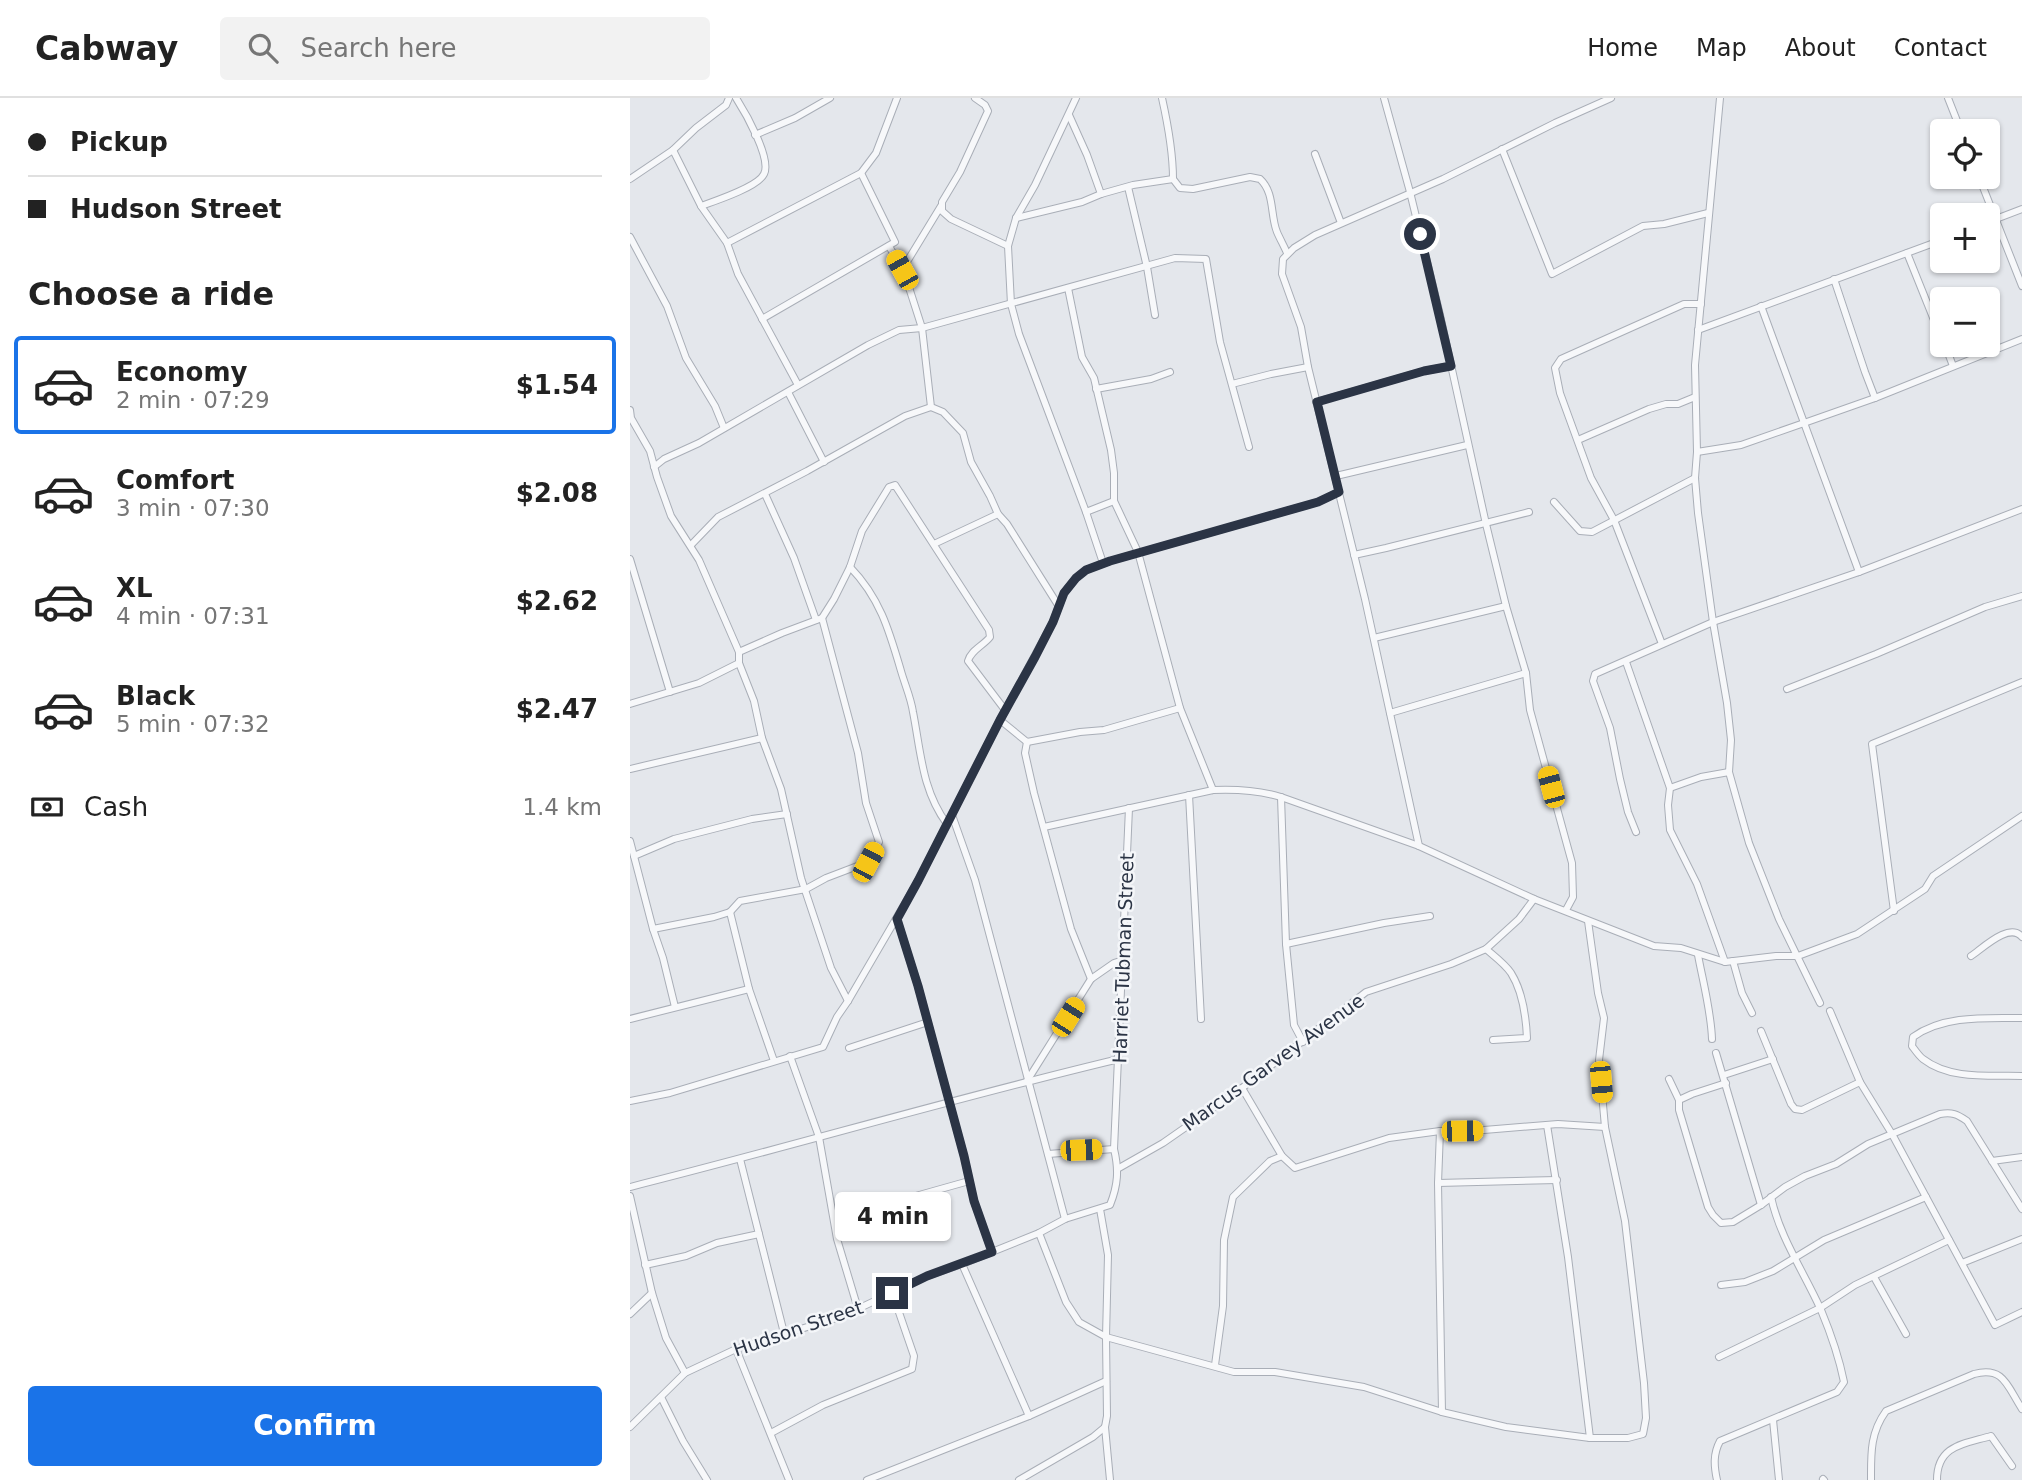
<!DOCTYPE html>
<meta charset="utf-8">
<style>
:root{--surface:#fff;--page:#f2f2f2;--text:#222;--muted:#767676;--line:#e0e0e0;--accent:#1a73e8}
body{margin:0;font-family:"DejaVu Sans",sans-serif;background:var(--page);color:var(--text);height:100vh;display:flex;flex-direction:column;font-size:26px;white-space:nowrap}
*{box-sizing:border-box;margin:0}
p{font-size:23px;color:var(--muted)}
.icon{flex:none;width:38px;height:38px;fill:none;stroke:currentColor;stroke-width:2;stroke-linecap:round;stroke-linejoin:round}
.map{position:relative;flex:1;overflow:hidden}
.details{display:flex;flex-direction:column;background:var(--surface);width:630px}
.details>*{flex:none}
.top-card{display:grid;align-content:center;height:154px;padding:0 28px;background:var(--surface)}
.buttons{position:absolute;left:1300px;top:21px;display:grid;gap:14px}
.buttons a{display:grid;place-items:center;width:70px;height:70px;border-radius:7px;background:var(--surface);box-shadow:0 2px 5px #0004;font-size:35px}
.end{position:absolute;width:32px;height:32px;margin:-16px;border:9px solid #2b3445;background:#fff;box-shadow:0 0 0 4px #fff}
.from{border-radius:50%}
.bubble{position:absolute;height:49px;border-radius:7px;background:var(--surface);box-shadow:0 2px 5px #0004;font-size:23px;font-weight:600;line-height:49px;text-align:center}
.car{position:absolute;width:21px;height:42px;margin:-21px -10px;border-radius:9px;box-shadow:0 0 5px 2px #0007;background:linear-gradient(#f5c518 24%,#345 0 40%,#f5c518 0 76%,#345 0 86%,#f5c518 0)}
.top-card b{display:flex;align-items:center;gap:24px;height:66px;font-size:26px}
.top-card b+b{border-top:2px solid var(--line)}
.top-card i{width:18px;height:18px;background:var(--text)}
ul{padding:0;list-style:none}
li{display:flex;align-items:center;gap:21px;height:98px;margin:0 14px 10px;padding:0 14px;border:4px solid transparent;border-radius:7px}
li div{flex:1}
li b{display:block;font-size:26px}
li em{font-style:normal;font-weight:600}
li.on{border-color:var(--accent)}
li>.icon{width:63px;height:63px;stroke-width:1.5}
h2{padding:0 28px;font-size:32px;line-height:84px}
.pay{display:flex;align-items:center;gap:18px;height:77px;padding:0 28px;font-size:26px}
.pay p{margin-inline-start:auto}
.cta{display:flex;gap:14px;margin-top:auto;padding:14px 28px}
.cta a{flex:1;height:80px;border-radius:7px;background:var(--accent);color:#fff;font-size:28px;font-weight:600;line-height:80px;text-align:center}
header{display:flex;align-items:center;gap:42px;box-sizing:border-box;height:98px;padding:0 35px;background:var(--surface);border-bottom:2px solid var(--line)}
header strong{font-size:33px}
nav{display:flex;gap:38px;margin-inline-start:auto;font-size:24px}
.search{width:490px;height:63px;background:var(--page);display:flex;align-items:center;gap:18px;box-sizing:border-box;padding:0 24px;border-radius:7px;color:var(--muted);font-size:26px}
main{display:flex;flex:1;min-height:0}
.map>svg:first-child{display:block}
</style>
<header>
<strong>Cabway</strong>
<div class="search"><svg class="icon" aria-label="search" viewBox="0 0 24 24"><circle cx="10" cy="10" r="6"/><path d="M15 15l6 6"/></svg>Search here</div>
<nav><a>Home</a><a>Map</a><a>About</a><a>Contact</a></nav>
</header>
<main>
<section class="details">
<div class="top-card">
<b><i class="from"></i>Pickup</b>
<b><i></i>Hudson Street</b>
</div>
<h2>Choose a ride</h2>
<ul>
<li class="on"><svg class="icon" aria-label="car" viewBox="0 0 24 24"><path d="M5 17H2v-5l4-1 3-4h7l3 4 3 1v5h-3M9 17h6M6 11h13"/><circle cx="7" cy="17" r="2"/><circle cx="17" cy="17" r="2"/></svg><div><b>Economy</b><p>2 min · 07:29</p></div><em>$1.54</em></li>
<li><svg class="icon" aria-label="car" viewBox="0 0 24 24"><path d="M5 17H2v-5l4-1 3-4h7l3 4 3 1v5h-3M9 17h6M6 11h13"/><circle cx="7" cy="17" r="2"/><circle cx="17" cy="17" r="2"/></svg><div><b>Comfort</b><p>3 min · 07:30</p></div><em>$2.08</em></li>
<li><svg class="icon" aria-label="car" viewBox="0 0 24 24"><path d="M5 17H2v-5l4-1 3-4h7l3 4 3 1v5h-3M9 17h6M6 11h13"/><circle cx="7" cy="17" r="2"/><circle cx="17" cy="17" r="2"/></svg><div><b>XL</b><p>4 min · 07:31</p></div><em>$2.62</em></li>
<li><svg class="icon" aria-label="car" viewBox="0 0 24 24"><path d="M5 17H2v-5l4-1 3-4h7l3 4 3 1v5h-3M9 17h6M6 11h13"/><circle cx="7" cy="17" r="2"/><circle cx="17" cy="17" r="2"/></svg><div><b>Black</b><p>5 min · 07:32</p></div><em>$2.47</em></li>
</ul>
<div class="pay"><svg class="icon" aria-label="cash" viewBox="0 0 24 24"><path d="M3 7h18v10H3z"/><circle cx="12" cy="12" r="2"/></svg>Cash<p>1.4 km</p></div>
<div class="cta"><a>Confirm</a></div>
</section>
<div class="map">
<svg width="1392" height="1382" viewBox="0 0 1392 1382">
<rect width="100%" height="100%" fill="#e4e7ec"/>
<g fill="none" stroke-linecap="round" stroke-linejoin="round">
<defs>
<g id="street">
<polyline points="345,0 355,7 358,13 330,74 312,104 312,113 321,121 378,148"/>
<polyline points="446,0 405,87 386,120 378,148 381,206 389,236 456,414 473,465"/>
<path d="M532,0C538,27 543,53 543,81"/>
<polyline points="754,0 780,94 810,217 856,426 876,508 896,575 900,612 942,765 943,799 936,812"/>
<polyline points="1090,0 1065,267 1067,354 1065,380 1068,415 1083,524 1097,605 1101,642 1099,674 1119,745 1149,821 1190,905"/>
<polyline points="1318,0 1331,33"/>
<polyline points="439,17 457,57 471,96"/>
<polyline points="125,37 165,20 200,0"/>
<polyline points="872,51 922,176 1013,128 1034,126 1078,115"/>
<polyline points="43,52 71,108 97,145 108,176 168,287"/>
<polyline points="685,56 711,125"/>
<polyline points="1349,79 1392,188"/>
<polyline points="0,81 43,52 66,30 96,7 99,0"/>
<polyline points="498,89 517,169 525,217"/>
<path d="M71,108C85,103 128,89 134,76C142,61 115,14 106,0"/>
<path d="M386,120L452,104L471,96L503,87L543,81L550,90L563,91L620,79L630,81C645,95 640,117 647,134C650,141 654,148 657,155"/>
<polyline points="1358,124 1392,111"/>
<polyline points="0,139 37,208 56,260 85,308 94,330"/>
<polyline points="97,145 231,75 246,55 267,0"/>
<polyline points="259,148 275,177 292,230 301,309 313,314 333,335 341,364 360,398 368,416 377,426 428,507"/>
<polyline points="1277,155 1312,242"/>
<polyline points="272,172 311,108"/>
<polyline points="1204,181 1235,274 1245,300"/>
<polyline points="438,190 452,259 464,280 481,352 484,375 484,403 508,454 550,610 583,692"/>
<polyline points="1131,208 1229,474"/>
<polyline points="132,221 265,144 231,75"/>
<polyline points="1068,232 1312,142"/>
<polyline points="1315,247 1323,268"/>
<polyline points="602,286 641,276 678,269"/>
<polyline points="466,291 521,281 540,274"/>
<polyline points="158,294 194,364"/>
<polyline points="686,304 794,273 821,268"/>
<polyline points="0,312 1,320 20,353 27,379 41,418 69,462 109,554 109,565 124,603 132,640 151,691 171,780 201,870 218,903"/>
<polyline points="948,342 1019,311 1036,306 1048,306 1065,299"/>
<polyline points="1067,354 1111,347 1174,325 1245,300 1392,241"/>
<polyline points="24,369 34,361 69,345 238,247 269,232 292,230 545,160 576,161 590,244 619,349"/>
<polyline points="706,378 837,347"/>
<polyline points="135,396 164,460 186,522"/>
<polyline points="924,404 950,433 962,434 1065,380"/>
<polyline points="456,414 484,403"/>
<polyline points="304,446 368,416"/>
<polyline points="61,447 88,419 177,373 275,318 301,309"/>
<polyline points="724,457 756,450 899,414"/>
<polyline points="0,461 40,594"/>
<path d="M220,469C250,500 259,532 271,573C275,587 281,600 283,614C291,655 292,692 317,726"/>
<polyline points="744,540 876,508"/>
<polyline points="1032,546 984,422 961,380 930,295 925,270 931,261 1054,206 1071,206"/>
<path d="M109,554L152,535L192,520L204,501L220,469L232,433L259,389L265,387L359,532L360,539C353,548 341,552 338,563L375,612"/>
<polyline points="996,564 1040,690 1038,707 1040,732 1067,786 1095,864"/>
<polyline points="1157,591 1246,556 1355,509 1392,498"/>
<polyline points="0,606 69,585 109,565"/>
<polyline points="760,615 896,575"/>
<polyline points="370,622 397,644 450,634 474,632 550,610"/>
<polyline points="397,644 395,655 404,695 441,831 461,881"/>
<polyline points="0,671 132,640"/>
<polyline points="1040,690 1071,679 1099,674"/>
<polyline points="559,697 571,921"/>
<polyline points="651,699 656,846 664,927 673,944"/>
<polyline points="322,717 345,782 435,1121"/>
<path d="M414,729L583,692C607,691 628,692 651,699L789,748L904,801L1024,848L1051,850L1095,864L1146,858H1168L1227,836L1295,791L1303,778L1392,718"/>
<polyline points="1006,734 998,714 990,681 980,630 963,583 965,576 1083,524 1229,474 1392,411"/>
<polyline points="0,743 23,831 33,860 45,909"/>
<polyline points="789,748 735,501 678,269 671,229 652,176 653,161 664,150 685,137 813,81 925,25 981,0"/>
<polyline points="4,758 44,741 122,721 157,716"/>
<polyline points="1264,813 1242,646 1392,584"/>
<polyline points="100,814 119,891 144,963"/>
<polyline points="267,821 288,888 334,1058 344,1103 362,1154"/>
<polyline points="23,831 84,819 100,814 110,803 176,791 196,780 238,764 249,744 236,705 228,655 192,520"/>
<polyline points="656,846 754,825 800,818"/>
<path d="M856,851C864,858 875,866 881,875C893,894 896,918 897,940L863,942"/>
<path d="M1068,857C1073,884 1081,913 1082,941"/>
<path d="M1341,858C1354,849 1380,824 1392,839"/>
<polyline points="1103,863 1112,895 1122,915"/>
<polyline points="1200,913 1230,984 1262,1036 1365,1227 1392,1214"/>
<path d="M1392,920C1356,920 1313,917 1283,939L1282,948C1285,952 1289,958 1293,961C1320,982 1360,977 1392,978"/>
<polyline points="0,921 119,891"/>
<polyline points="1131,933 1161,1006 1165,1011 1172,1012 1230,984"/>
<polyline points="219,950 298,924"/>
<polyline points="1086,955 1131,1107"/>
<polyline points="160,958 189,1039 207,1141 228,1211"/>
<polyline points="1094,977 1143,961"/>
<path d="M1039,981L1049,1002V1012L1078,1109L1083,1117L1091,1125L1103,1124L1131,1107L1155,1089L1175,1078L1206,1066L1238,1046L1310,1016C1322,1014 1327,1016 1337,1023L1392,1111"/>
<polyline points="397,983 461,881 484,865 493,862"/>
<polyline points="612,990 652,1058 665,1070 759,1040 810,1033 854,1032 928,1026 975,1029"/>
<polyline points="1049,1002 1062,996 1096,985"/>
<polyline points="0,1003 40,995 193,949 207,919 218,903 288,783 370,622 423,524 434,495 446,480 456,472 480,463 688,404 709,394"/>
<polyline points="917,1027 938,1159 960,1340"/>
<polyline points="810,1033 808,1085 812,1314"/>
<polyline points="418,1056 484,1051"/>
<polyline points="110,1061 154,1235"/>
<polyline points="1362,1063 1392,1059"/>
<polyline points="489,1070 533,1045 612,990 736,894 821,866 856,851 889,821 904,801"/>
<polyline points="808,1085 927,1082"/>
<path d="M0,1089C163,1048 325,1000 489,961"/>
<polyline points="0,1098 22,1195 36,1240 55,1275"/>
<polyline points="470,1111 478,1157 476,1239 604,1274 645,1274 734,1289 812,1314 876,1329 960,1340 998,1340 1013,1336 1016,1320 1014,1285 995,1123 975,1029 969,962 974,920 968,895 958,823"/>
<polyline points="204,1121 339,1083"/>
<polyline points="1332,1165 1392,1141"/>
<polyline points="332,1166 399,1318"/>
<polyline points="15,1167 56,1158 87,1145 129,1136"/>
<polyline points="1244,1179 1276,1236"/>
<polyline points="1091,1187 1115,1184 1143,1173 1194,1142 1296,1099"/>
<polyline points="0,1216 22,1195"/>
<polyline points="106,1251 159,1382"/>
<polyline points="1089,1259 1190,1210 1225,1187 1319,1142"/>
<polyline points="585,1267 593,1208 594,1142 603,1099 640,1063 652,1058"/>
<polyline points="31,1299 53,1343 77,1382"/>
<polyline points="1143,1322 1149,1382"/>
<path d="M0,1329L55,1275L106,1251L213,1218L297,1178L332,1166L409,1135L435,1121L480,1107C488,1087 489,1072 484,1051L499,710"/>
<polyline points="475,1329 480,1382"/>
<polyline points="141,1335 193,1307 282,1271 284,1258 262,1194"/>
<polyline points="1193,1381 1194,1382"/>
<polyline points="237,1382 399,1318 476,1283"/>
<polyline points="389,1382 463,1339 475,1329 477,1318 476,1239 449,1224 436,1204 409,1135"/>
<path d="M1087,1382C1084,1368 1083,1356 1090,1343L1207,1294L1214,1284C1209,1259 1201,1236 1191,1212C1174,1174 1150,1140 1141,1099"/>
<path d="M1241,1382C1241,1356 1240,1335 1256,1313L1344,1276C1374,1268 1377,1288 1392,1311"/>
<path d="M1307,1382C1307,1347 1334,1346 1361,1338L1382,1368"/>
</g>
</defs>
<!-- street casing -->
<use href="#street" stroke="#a9aeb7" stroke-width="8"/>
<!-- street -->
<use href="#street" stroke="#f7f8fa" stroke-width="6"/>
</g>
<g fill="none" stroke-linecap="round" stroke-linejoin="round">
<!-- route -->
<polyline stroke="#2b3445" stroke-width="9" points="262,1195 297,1178 362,1154 344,1103 334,1058 288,888 267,821 288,783 370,622 405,559 423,524 434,495 446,480 456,472 480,463 688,404 709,394 687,304 794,273 821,268 790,136"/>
</g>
<g text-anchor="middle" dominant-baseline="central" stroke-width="5" stroke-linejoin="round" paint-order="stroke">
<!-- street labels -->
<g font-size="19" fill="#2b3445" stroke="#f4f6f9">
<text transform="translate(493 860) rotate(-88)">Harriet Tubman Street</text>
<text transform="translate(643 964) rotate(-36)">Marcus Garvey Avenue</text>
<text transform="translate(168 1230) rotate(-19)">Hudson Street</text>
</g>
</g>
</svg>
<div class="buttons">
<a><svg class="icon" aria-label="locate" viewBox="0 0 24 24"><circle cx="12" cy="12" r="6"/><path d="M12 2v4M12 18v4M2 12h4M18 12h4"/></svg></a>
<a>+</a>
<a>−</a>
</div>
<i class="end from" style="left:790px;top:136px"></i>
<i class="end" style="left:262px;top:1195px"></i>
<div class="bubble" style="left:205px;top:1094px;width:116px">4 min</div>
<i class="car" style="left:272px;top:172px;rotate:331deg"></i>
<i class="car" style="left:921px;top:689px;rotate:345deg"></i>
<i class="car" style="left:238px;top:764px;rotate:28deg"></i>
<i class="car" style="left:438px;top:919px;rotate:32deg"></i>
<i class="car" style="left:971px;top:984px;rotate:175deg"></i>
<i class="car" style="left:832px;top:1033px;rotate:89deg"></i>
<i class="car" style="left:451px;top:1052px;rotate:88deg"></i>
</div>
</main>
